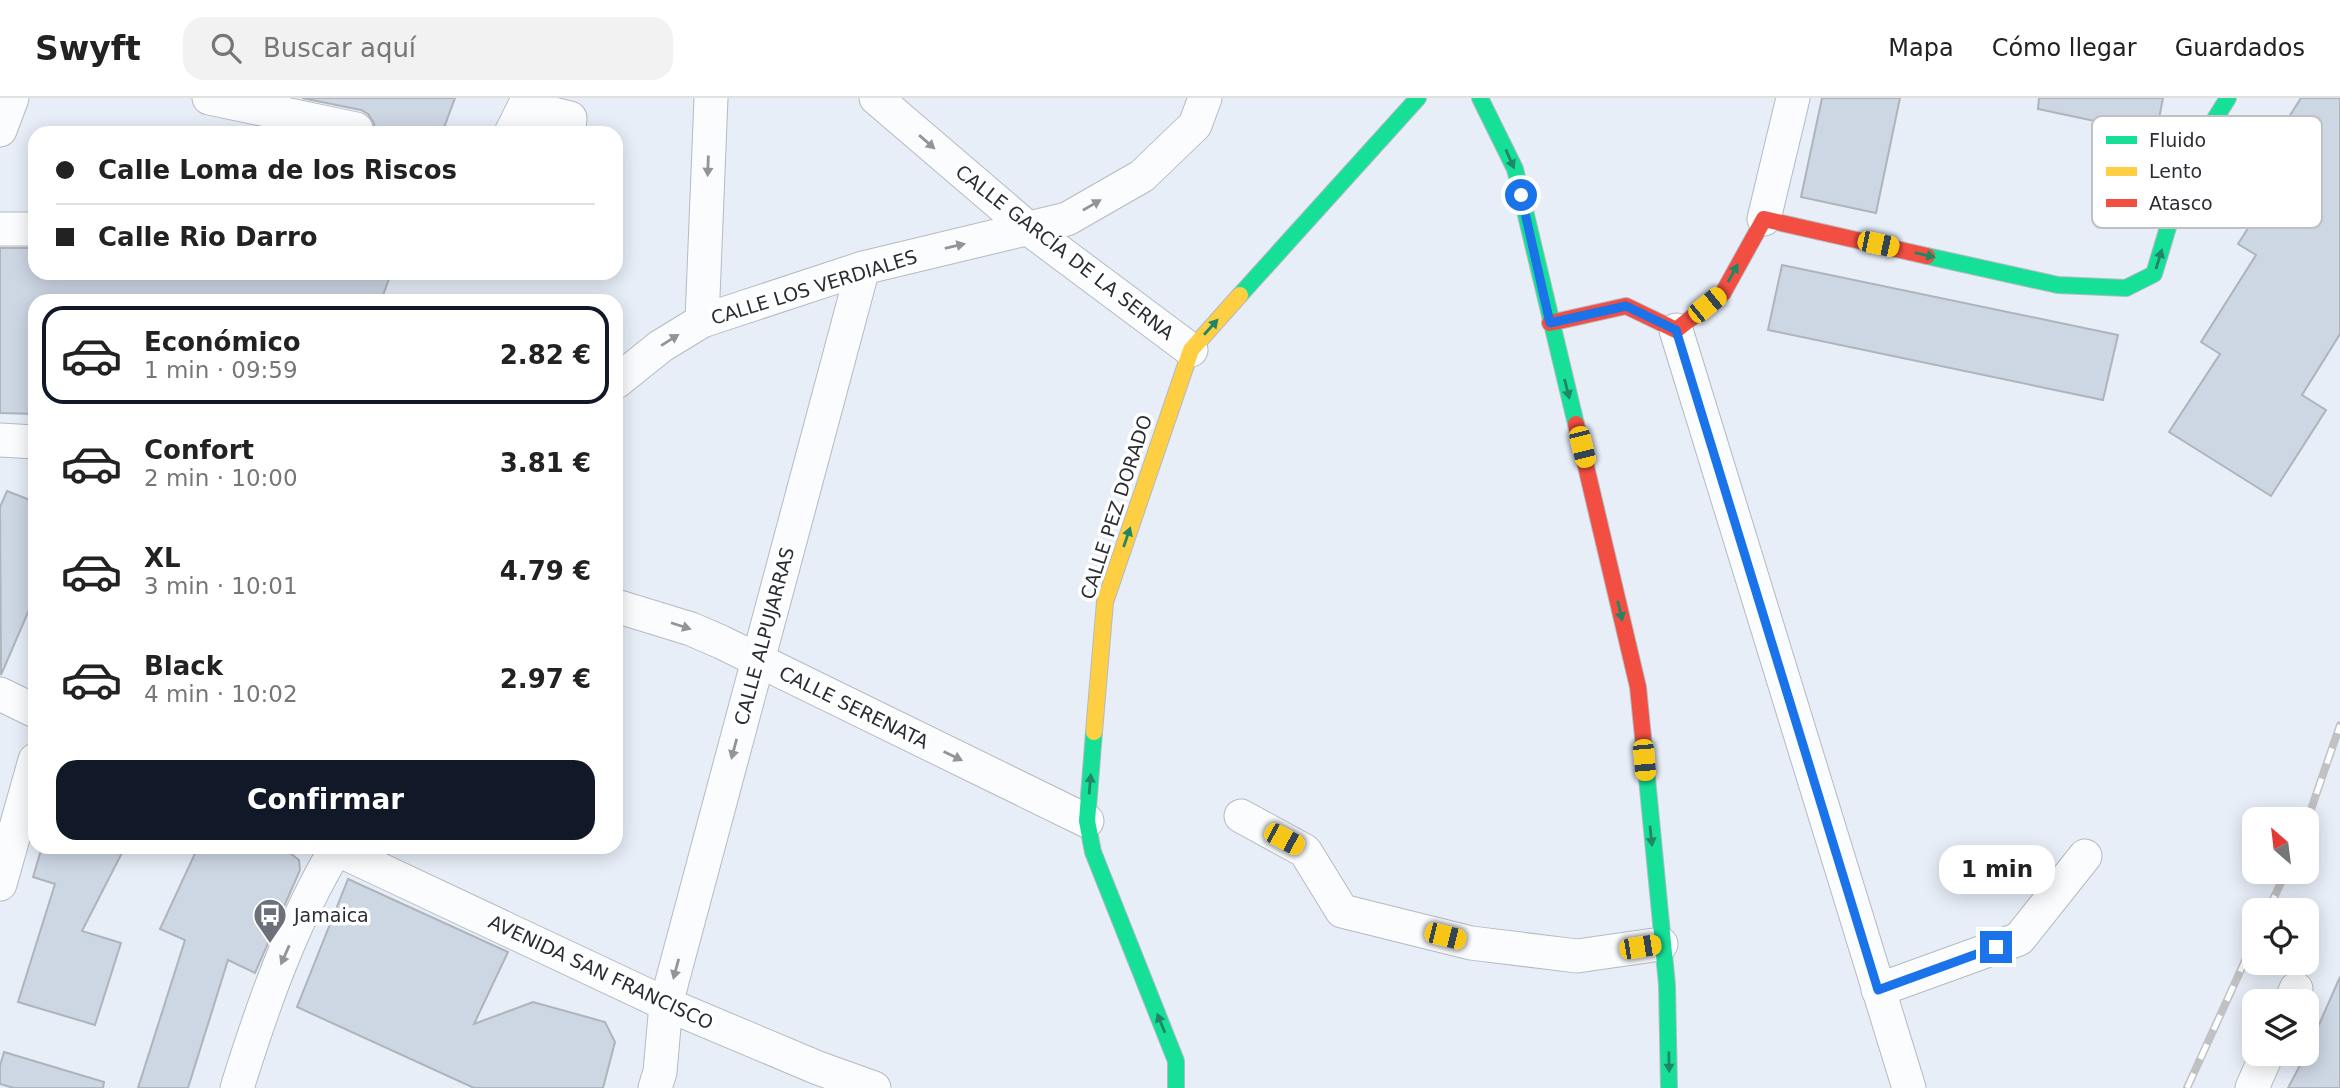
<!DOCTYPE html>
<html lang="es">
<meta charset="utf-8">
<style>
:root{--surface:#fff;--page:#f2f2f2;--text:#222;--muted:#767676;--line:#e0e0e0;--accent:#111827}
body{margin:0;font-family:"DejaVu Sans",sans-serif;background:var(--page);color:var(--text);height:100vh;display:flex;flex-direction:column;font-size:26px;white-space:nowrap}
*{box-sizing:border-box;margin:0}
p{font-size:23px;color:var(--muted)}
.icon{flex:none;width:38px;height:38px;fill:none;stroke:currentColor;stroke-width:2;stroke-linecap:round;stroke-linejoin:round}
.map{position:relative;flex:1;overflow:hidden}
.panel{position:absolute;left:28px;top:196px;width:595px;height:560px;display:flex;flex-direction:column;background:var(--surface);border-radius:21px;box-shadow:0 4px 18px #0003}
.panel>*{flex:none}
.top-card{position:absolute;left:28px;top:28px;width:595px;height:154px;border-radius:21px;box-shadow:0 4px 18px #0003;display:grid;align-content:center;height:154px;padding:0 28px;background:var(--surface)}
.needle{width:46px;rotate:332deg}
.buttons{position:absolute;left:2242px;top:709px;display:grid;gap:14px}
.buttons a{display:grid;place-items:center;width:77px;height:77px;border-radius:14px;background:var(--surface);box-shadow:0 4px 18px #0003;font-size:35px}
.end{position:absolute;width:32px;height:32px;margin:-16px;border:9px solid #1a73e8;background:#fff;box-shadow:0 0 0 4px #fff}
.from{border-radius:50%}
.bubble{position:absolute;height:49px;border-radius:21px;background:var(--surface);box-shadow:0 4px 18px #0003;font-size:23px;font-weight:800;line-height:49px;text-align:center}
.car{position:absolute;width:21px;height:42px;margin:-21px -10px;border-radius:9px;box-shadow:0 0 5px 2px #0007;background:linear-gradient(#f5c518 24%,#345 0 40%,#f5c518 0 76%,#345 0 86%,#f5c518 0)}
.top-card b{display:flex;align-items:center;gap:24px;height:66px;font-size:26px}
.top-card b+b{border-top:2px solid var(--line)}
.top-card i{width:18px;height:18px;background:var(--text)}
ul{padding:12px 0 0;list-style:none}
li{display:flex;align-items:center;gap:21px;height:98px;margin:0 14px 10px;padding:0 14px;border:4px solid transparent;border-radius:21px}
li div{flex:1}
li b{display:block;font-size:26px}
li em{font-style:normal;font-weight:800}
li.active{border-color:var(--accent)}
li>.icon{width:63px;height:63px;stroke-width:1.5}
.primary-button{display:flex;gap:14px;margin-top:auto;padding:14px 28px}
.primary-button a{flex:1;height:80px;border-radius:21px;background:var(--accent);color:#fff;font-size:28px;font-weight:800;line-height:80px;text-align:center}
header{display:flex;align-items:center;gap:42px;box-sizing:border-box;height:98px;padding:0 35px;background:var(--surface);border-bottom:2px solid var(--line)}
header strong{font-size:33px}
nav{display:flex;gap:38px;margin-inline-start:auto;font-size:24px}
.search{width:490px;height:63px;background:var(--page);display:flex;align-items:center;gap:18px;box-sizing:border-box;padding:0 24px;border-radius:21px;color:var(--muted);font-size:26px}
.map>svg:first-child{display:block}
</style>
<header>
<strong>Swyft</strong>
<div class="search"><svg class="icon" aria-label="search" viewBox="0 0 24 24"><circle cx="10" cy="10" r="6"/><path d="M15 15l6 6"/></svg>Buscar aquí</div>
<nav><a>Mapa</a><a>Cómo llegar</a><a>Guardados</a></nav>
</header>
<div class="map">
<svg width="2340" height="990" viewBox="0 0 2340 990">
<rect width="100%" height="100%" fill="#e7eef8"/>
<!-- building -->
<g fill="#cdd6e3" stroke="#aeb4bc" stroke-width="2">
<polygon points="302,0 455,0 442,35 375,35 374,25 368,16 361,12"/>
<polygon points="1822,0 1900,0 1876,115 1801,99"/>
<polygon points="2039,0 2163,0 2156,36 2038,11"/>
<polygon points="2301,0 2340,0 2340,236 2302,297 2326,312 2271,398 2169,334 2220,256 2201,244 2256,157 2238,146 2294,58 2273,44"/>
<polygon points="0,150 35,150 35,175 391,175 381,203 35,203 35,316 0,315"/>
<polygon points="1782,167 2118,237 2103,302 1768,232"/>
<polygon points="7,393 35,404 35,498 1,577 0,409"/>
<polygon points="42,749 125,749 82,833 121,845 95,927 18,904 55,786 33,779"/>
<polygon points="198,749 282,749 299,762 300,772 255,875 228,862 188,990 138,990 185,842 160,831"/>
<polygon points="348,781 508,854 474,926 533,904 605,924 615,944 603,990 474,990 297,909"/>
<polygon points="2340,879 2340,990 2288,990 2306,956"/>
<polygon points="4,954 104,984 103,990 14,990 0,986 0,968"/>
</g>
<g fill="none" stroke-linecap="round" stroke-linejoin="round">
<defs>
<g id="street">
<polyline points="209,0 337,27 356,31 355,35"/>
<polyline points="876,0 1029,131 1191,252"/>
<polyline points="0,32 12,0"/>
<polyline points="511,35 524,9 570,20 569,35"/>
<polyline points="1764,121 1793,0"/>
<polyline points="0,131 35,131"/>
<polyline points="702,223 711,0"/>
<polyline points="1676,232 1909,990"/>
<polyline points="616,284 661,248 702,223 863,170 1067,121 1142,78 1195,27 1205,0"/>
<polyline points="0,342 35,344"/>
<polyline points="616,508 691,531 721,544 1087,723"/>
<polyline points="0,596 35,613"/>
<polyline points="1241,718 1305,753 1342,813 1471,845 1577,858 1661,846"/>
<polyline points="332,749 666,906 818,970 874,990"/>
<polyline points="0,786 35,662"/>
<polyline points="1878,892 2019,841 2085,758"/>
<polyline points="2291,903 2296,891"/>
<path d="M237,990C263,907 292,824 337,749"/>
<polyline points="655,990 660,974 666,906 863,170"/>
<polyline points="2252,990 2267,956"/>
</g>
<g id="fast">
<polyline points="1480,0 1515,71 1576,326"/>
<polyline points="1927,158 2058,187 2126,190 2154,176 2187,66 2228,0"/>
<polyline points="1240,197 1418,0"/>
<polyline points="1094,634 1087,723 1093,754 1176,963 1176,990"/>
<polyline points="1643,639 1667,887 1669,990"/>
</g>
<polyline id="slow" points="1094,634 1105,504 1191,252 1240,197"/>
<g id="jam">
<polyline points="1550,225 1626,208 1676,232 1723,195 1764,121 1927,158"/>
<polyline points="1576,326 1638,589 1643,639"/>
</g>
</defs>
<!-- street casing -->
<use href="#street" stroke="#b5bac2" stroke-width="35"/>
<!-- fast casing -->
<use href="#fast" stroke="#b5bac2" stroke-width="18"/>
<!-- slow casing -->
<use href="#slow" stroke="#b5bac2" stroke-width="18"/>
<!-- jam casing -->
<use href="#jam" stroke="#b5bac2" stroke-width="18"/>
<!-- street -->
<use href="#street" stroke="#fbfcfe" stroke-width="33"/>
<!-- fast -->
<use href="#fast" stroke="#16e098" stroke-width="16"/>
<!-- slow -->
<use href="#slow" stroke="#ffcf43" stroke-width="16"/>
<!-- jam -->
<use href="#jam" stroke="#f24e42" stroke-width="16"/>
<defs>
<g id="rail">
<polyline points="2306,726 2340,627"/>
<polyline points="2268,812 2286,774"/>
<polyline points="2187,990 2254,843"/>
</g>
</defs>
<!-- rail casing -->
<use href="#rail" stroke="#c0c1c3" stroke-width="8"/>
<!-- rail -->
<use href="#rail" stroke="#fff" stroke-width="5" stroke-dasharray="16" stroke-linecap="butt"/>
</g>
<!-- one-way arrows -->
<defs><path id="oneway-solid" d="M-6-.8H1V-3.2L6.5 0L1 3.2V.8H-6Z" transform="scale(1.75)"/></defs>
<g fill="#929499">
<use href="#oneway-solid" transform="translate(927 44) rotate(41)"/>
<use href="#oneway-solid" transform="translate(708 68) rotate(92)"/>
<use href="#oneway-solid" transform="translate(1092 107) rotate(-30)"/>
<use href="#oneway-solid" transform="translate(955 148) rotate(-13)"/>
<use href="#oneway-solid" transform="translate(670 242) rotate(-32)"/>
<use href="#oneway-solid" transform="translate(681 528) rotate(18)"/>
<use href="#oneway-solid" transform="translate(734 651) rotate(105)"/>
<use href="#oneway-solid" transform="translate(953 658) rotate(26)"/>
<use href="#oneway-solid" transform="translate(285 857) rotate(114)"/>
<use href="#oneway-solid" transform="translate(676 871) rotate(105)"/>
</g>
<g fill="#208666">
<use href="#oneway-solid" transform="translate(1510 61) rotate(66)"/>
<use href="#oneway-solid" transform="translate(1925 157) rotate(13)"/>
<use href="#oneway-solid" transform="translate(2159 161) rotate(-73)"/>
<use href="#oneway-solid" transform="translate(1733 175) rotate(-61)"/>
<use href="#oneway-solid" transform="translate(1211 229) rotate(-48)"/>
<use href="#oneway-solid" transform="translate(1567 291) rotate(76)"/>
<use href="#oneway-solid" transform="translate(1127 439) rotate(-71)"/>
<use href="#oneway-solid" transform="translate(1620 513) rotate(77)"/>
<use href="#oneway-solid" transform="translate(1090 686) rotate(-85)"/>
<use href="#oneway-solid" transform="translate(1651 738) rotate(84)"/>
<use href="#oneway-solid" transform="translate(1161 925) rotate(-112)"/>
<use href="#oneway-solid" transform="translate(1669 964) rotate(89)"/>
</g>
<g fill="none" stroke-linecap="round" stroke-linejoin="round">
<!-- route -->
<polyline stroke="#1a73e8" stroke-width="9" points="1521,97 1550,225 1626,208 1676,232 1878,892 1996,849"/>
</g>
<!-- icons -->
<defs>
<symbol id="bus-pin" viewBox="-11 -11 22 30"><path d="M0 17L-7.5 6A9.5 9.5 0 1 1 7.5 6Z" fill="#6c7179" stroke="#fff"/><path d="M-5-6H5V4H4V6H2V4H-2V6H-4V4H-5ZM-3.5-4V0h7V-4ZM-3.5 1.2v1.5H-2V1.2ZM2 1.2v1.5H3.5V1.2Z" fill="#fff"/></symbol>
</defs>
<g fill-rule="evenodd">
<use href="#bus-pin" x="251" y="798" width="38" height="52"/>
</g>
<g text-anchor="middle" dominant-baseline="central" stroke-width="7" stroke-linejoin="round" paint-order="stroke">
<!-- street labels -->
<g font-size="19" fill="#292d34" stroke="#fff">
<text transform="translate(1065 154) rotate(38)">CALLE GARCÍA DE LA SERNA</text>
<text transform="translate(814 189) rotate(-17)">CALLE LOS VERDIALES</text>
<text transform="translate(1116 409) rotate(-72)">CALLE PEZ DORADO</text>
<text transform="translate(764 538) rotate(-75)">CALLE ALPUJARRAS</text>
<text transform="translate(854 609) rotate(26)">CALLE SERENATA</text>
<text transform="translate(601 874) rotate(25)">AVENIDA SAN FRANCISCO</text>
</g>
<!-- poi labels -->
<g font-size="19" fill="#292d34" stroke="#fff" text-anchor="start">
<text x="294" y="817">Jamaica</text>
</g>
</g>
<!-- legend -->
<rect x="2092" y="18" width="230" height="112" rx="10" fill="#fff" stroke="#bfc0c2" stroke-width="2"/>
<rect x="2106" y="38" width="31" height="8" fill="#16e098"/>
<rect x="2106" y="69" width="31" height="9" fill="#ffcf43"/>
<rect x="2106" y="101" width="31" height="8" fill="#f24e42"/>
<g font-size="19" fill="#292d34">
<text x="2149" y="49">Fluido</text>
<text x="2149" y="80">Lento</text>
<text x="2149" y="112">Atasco</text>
</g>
</svg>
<div class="buttons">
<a><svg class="needle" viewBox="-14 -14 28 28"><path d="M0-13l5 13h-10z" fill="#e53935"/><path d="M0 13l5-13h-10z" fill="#767676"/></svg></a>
<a><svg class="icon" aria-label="locate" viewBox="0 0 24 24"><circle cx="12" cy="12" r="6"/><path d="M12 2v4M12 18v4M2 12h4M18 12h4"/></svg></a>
<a><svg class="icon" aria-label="layers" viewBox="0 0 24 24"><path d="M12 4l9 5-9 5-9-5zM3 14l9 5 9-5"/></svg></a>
</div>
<i class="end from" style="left:1521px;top:97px"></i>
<i class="end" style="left:1996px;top:849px"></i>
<div class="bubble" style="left:1939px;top:747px;width:116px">1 min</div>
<i class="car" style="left:1878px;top:146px;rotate:102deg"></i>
<i class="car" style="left:1707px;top:207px;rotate:51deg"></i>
<i class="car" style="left:1582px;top:349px;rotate:166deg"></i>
<i class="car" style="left:1644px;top:662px;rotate:175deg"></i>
<i class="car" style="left:1284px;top:741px;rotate:118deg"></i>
<i class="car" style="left:1445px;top:838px;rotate:104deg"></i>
<i class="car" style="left:1640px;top:849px;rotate:81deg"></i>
<div class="top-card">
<b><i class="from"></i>Calle Loma de los Riscos</b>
<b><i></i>Calle Rio Darro</b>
</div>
<section class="panel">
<ul>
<li class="active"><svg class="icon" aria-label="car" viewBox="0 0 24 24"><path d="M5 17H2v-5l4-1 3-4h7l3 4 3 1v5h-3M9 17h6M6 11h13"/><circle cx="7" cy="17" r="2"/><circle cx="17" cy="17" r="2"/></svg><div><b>Económico</b><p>1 min · 09:59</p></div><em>2.82 €</em></li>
<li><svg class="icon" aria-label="car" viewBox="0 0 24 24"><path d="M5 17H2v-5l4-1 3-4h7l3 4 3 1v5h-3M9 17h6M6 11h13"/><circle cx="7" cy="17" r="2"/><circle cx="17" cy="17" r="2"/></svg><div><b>Confort</b><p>2 min · 10:00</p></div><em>3.81 €</em></li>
<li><svg class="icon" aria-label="car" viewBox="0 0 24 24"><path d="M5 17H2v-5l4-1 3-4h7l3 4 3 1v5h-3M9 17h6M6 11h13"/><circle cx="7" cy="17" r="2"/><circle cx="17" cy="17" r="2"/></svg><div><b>XL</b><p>3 min · 10:01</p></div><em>4.79 €</em></li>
<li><svg class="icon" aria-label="car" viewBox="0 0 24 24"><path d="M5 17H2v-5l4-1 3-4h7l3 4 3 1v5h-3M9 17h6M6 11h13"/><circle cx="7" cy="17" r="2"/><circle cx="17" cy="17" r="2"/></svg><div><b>Black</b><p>4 min · 10:02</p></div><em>2.97 €</em></li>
</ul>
<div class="primary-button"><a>Confirmar</a></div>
</section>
</div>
